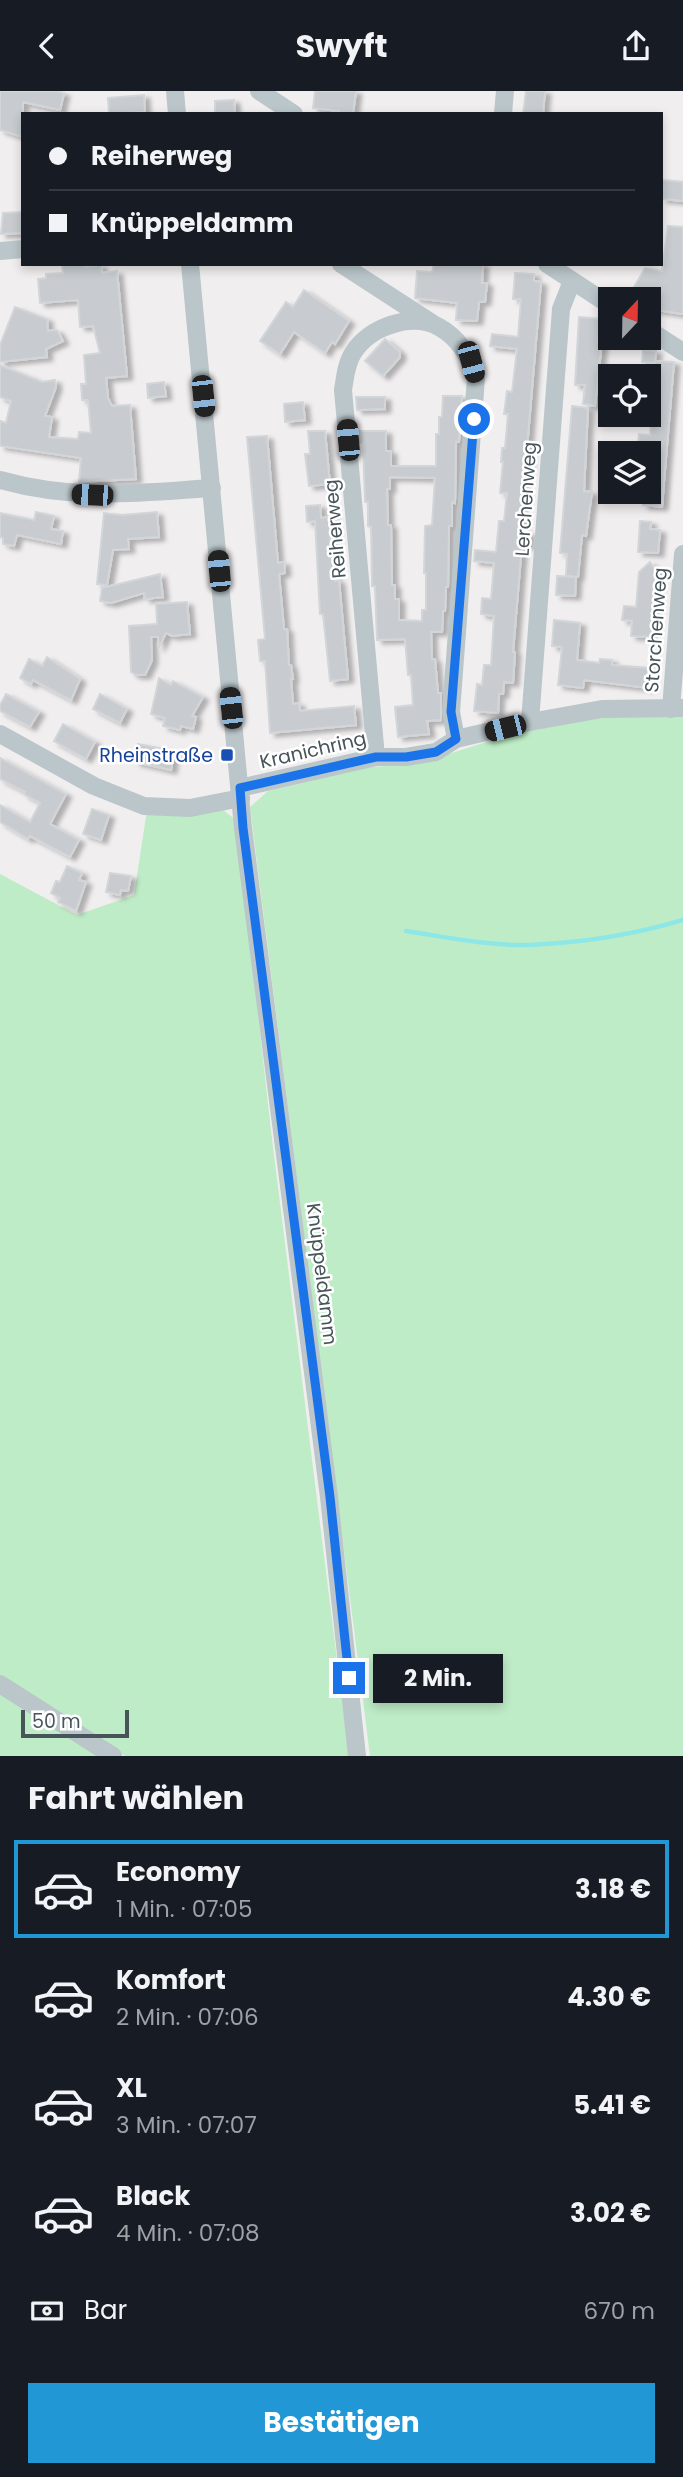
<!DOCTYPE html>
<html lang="de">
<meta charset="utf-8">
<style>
:root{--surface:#171b24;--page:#20242c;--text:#f1f3f6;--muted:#9ea1a6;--line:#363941;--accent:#2297d6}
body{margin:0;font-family:Poppins,sans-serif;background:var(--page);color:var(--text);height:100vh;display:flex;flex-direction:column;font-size:26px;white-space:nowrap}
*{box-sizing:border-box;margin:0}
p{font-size:23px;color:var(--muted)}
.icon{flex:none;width:38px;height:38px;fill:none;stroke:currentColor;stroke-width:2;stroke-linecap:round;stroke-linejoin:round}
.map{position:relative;height:1665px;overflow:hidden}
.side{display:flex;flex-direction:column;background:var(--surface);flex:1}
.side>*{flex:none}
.banner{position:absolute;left:21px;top:21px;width:642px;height:154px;border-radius:0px;box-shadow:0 4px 10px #0003;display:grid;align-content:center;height:154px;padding:0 28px;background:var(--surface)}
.needle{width:46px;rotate:22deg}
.controls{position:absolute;left:598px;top:196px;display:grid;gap:14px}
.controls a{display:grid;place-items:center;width:63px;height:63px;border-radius:0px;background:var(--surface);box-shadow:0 4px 10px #0003;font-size:35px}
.scale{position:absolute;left:21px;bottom:18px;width:108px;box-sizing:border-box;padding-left:7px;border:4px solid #47555a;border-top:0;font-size:19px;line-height:24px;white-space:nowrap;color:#47555a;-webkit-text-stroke:5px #fff;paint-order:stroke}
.end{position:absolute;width:32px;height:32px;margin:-16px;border:9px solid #1a73e8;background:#fff;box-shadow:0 0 0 4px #fff}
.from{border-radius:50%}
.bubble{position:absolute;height:49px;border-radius:0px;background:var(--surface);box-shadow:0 4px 10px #0003;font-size:23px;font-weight:700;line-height:49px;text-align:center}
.car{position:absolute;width:21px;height:42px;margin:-21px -10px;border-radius:9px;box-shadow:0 0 5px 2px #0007;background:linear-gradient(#222 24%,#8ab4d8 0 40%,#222 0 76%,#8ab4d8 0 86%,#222 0)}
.banner b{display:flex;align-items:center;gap:24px;height:66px;font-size:26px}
.banner b+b{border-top:2px solid var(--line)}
.banner i{width:18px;height:18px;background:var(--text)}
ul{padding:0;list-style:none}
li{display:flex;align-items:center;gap:21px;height:98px;margin:0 14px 10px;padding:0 14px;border:4px solid transparent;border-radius:0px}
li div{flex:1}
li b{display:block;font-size:26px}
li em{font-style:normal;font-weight:700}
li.current{border-color:var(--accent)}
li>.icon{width:63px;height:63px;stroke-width:1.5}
h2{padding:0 28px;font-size:32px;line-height:84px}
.pay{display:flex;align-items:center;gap:18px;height:77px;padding:0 28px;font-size:26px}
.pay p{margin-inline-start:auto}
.action{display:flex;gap:14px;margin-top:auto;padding:14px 28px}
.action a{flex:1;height:80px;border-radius:0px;background:var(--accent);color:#fff;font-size:28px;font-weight:700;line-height:80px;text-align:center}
header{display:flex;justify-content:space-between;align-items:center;height:91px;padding:0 28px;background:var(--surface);font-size:32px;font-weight:700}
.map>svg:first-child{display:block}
</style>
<header><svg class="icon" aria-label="back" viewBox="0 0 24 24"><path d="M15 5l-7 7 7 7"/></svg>Swyft<svg class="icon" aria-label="share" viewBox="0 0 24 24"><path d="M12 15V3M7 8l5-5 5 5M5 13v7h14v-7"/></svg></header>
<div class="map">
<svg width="683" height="1665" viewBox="0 0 683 1665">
<defs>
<filter id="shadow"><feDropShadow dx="5.5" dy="3.5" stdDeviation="2" flood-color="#0004"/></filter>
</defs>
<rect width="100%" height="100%" fill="#f1eeef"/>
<!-- green -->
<g fill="#beecc6">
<polygon points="605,624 683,624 683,1665 370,1665 250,716 268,700 369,676 408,674 439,666 502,646"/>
<polygon points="147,719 223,719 236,729 272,1048 349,1665 125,1665 0,1584 0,783 77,824 134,804"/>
<polygon points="0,1601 100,1665 0,1665"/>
</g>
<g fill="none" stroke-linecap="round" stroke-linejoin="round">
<!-- stream -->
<path stroke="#8ee7e7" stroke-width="4.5" d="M406,840C446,846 488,855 529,854C581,852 633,844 683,829"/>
</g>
<!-- building -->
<g fill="#c8ccd0" stroke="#d2d6d9" stroke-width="2" fill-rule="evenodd" filter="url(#shadow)">
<polygon points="0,0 55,0 64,2 60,19 23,11 23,46 0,39"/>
<polygon points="315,0 356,0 353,23 339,23 339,20 313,17"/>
<polygon points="526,0 545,0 543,23 523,23"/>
<polygon points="144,4 145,21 109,23 108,7"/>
<polygon points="234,9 235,23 215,23 215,10"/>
<polygon points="662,89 683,91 683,110 662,108"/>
<polygon points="23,121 23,142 1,143 3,122"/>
<polygon points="668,135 683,136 683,223 649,218 649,208 627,208 645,177 662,180"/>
<polygon points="62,173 84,173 85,176 101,174 102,182 117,180 127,285 106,287 108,307 112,315 130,314 136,388 79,391 81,367 0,355 0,330 6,332 11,310 0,306 0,274 42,291 55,289 56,296 45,325 52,326 49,346 78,348 79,341 91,342 88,309 82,309 81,293 86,293 84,264 100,262 93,235 80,236 78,209 40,212 38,188 46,187 46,183 63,182"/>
<polygon points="434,173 483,173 482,192 487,192 485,211 479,211 477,230 456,229 457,212 415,207 417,180 432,181"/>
<polygon points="515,182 534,183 534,190 541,191 527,357 529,358 528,378 526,378 523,404 522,437 523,441 529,441 528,455 522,455 521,465 513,561 515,561 513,592 504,591 503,603 499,603 498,622 474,620 477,593 482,594 484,574 491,574 494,525 481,523 482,507 491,508 494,472 474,470 475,459 496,461 499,430 504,430 507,402 500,402 503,371 501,371 502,357 505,357 508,323 504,323 507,300 512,301 517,258 490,255 492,243 518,246 521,208 513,208"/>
<polygon points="304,199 349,230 335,253 332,251 325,262 294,241 280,263 260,250 286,211 293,216"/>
<polygon points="15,216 47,228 48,240 57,239 63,250 46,258 47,266 0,271 0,254"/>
<polygon points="579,226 600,228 598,250 602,250 595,315 583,313 585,294 575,294"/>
<polygon points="385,248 400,261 400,266 383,285 365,270"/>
<polygon points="643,259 656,260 655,270 674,271 662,416 643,414 644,401 649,401 649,362 637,362 639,343 650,344 655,272 642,271"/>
<polygon points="164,291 166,305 148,307 147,293"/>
<path d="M443,305H462L459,351H456L455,412L452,411V435H449L448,496H446L445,520H443L442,541H431L432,568H435L438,602H441V629L427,630L429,643L398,646L395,616L413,614L411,584H408L405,548L377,549L375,495H372V492L371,436L368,435V411H365L363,352H360V340H386V360H391V375H436V343H439V326H442ZM390,386L435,387L432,434L425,435L424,482H426V519H422V530L399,529V508H395V494H392L391,434H388L387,398H390Z"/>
<polygon points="356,306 385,306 385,318 357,319"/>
<polygon points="303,311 305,329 285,331 284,313"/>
<polygon points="572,315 588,317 584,400 592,401 586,445 582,444 578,486 566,485 567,463 560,462"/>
<polygon points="308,340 325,340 330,393 309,395 305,363 310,363"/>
<polygon points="267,345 278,472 284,471 285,482 279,483 284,538 287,538 289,574 291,574 293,588 291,588 293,613 299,612 300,620 354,615 356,634 270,642 265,570 260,570 258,549 265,548 247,346"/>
<polygon points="320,414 321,427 333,426 335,448 330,448 335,490 339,489 348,588 330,590 323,523 320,523 315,430 307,431 306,415"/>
<polygon points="36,421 54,425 51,438 63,440 61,453 17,444 14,455 3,453 3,447 0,446 0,422 34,429"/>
<polygon points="157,421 159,446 128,448 129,458 113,459 107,494 97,493 104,422 122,424"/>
<polygon points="640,430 651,431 650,438 660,439 658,462 638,461"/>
<polygon points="650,471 658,483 651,546 631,545 632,530 622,529 624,515 636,516 639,481"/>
<polygon points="160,483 163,506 145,508 144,502 111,512 100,510 102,497"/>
<polygon points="557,485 576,486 575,505 556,504"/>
<polygon points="187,511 190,543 172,545 166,542 159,556 158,546 151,546 152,569 145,584 136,584 131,581 129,535 157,533 156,513"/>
<polygon points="554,529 580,532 577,569 599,572 600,568 612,569 612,574 650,577 648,597 584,589 583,597 558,594 562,556 552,555"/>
<polygon points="47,566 80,588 71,609 33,589 31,593 20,587 29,568 42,575"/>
<polygon points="159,587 171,594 173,590 203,606 192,625 196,626 193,638 181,635 180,639 163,635 165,627 151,623"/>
<polygon points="6,603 39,621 30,636 0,620 0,614"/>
<polygon points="100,603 127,618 120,632 93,618"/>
<polygon points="63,633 95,651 86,668 54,650"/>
<polygon points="138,653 174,660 171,679 135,671"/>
<polygon points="0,667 66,703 50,733 79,749 70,766 30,745 28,748 0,731 0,714 30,731 40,712 24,703 25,701 0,688"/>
<polygon points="92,718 109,724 101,749 83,743"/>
<polygon points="67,775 82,782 79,789 86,791 76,820 58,811 60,807 51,802 56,790 60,791"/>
<polygon points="110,782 131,785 128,800 121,799 120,804 106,801"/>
</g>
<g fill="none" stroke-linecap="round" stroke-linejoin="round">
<!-- minor -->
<g stroke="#bac6ca" stroke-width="18">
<polyline points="175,0 177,23"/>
<polyline points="259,0 294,23"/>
<polyline points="503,23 505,0"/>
<polyline points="0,160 23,158"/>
<polyline points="190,173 243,737 329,1406 357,1665"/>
<polyline points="341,173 432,232"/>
<polyline points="547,173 611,215"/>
<polyline points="649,239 683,261"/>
<path d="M0,389C75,410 136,402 212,397"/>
<polyline points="671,618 683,463"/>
<polyline points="530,631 561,218 572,190"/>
<polyline points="0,643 94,695 144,715 190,717 241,707"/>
<path d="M376,666L343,299C345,287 346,273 353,262C369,236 411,221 439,236C459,247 470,266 476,287L451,621L456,648"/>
<polyline points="240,697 376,666 406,666 436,661 456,648 530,631 602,618 683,617"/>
<polyline points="0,1593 113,1665"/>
</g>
</g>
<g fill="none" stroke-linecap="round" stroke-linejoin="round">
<!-- route -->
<polyline stroke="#1a73e8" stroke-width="9" points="349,1587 330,1406 243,737 240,697 376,666 406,666 436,661 456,648 451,621 474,328"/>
</g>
<!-- markers -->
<rect fill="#1a4fb4" stroke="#fff" stroke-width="2.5" x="220" y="657" width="14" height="14" rx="3.5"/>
<g text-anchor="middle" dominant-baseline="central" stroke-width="5" stroke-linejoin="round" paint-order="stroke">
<!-- street labels -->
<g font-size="19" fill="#47555a" stroke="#fff">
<text transform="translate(526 408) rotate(-86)">Lerchenweg</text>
<text transform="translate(335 438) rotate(-95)">Reiherweg</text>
<text transform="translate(656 539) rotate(-86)">Storchenweg</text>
<text transform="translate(313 659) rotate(-13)">Kranichring</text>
<text transform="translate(322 1183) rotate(83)">Knüppeldamm</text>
</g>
<!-- transit labels -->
<g font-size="19" fill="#164399" stroke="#fff" text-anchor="end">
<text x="213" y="664">Rheinstraße</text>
</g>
</g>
</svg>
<div class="controls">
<a><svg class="needle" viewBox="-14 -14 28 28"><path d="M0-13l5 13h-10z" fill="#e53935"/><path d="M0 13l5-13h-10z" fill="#9ea1a6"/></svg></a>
<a><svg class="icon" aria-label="locate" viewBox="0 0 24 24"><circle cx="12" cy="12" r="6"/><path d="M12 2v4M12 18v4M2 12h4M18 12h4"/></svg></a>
<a><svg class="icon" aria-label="layers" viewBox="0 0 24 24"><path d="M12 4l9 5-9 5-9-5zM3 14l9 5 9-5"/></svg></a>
</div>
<div class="scale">50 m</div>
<i class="end from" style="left:474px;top:328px"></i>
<i class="end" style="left:349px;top:1587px"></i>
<div class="bubble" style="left:373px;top:1563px;width:130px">2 Min.</div>
<i class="car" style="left:471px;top:271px;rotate:165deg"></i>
<i class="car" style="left:203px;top:305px;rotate:174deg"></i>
<i class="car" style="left:348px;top:349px;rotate:355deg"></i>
<i class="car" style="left:92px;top:404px;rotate:272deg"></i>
<i class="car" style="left:219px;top:480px;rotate:355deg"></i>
<i class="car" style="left:231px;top:617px;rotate:354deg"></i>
<i class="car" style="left:505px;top:637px;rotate:256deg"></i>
<div class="banner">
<b><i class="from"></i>Reiherweg</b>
<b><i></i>Knüppeldamm</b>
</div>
</div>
<section class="side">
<h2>Fahrt wählen</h2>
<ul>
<li class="current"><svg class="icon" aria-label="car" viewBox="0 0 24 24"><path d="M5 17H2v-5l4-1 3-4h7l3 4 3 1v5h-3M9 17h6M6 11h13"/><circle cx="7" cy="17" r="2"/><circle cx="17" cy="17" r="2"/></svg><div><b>Economy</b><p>1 Min. · 07:05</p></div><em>3.18 €</em></li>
<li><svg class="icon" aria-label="car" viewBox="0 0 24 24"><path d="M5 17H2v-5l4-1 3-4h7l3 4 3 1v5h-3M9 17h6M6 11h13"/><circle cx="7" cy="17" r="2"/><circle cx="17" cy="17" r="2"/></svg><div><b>Komfort</b><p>2 Min. · 07:06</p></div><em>4.30 €</em></li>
<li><svg class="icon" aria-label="car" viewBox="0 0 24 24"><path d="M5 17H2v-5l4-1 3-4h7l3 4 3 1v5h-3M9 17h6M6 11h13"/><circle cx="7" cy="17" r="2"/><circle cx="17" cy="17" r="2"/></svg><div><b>XL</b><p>3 Min. · 07:07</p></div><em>5.41 €</em></li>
<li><svg class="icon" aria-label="car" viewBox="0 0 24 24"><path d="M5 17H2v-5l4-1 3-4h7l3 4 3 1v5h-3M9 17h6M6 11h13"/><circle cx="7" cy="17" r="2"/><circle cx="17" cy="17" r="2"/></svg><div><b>Black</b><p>4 Min. · 07:08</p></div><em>3.02 €</em></li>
</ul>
<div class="pay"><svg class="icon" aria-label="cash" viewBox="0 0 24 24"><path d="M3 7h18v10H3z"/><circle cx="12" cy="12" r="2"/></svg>Bar<p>670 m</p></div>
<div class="action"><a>Bestätigen</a></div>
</section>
